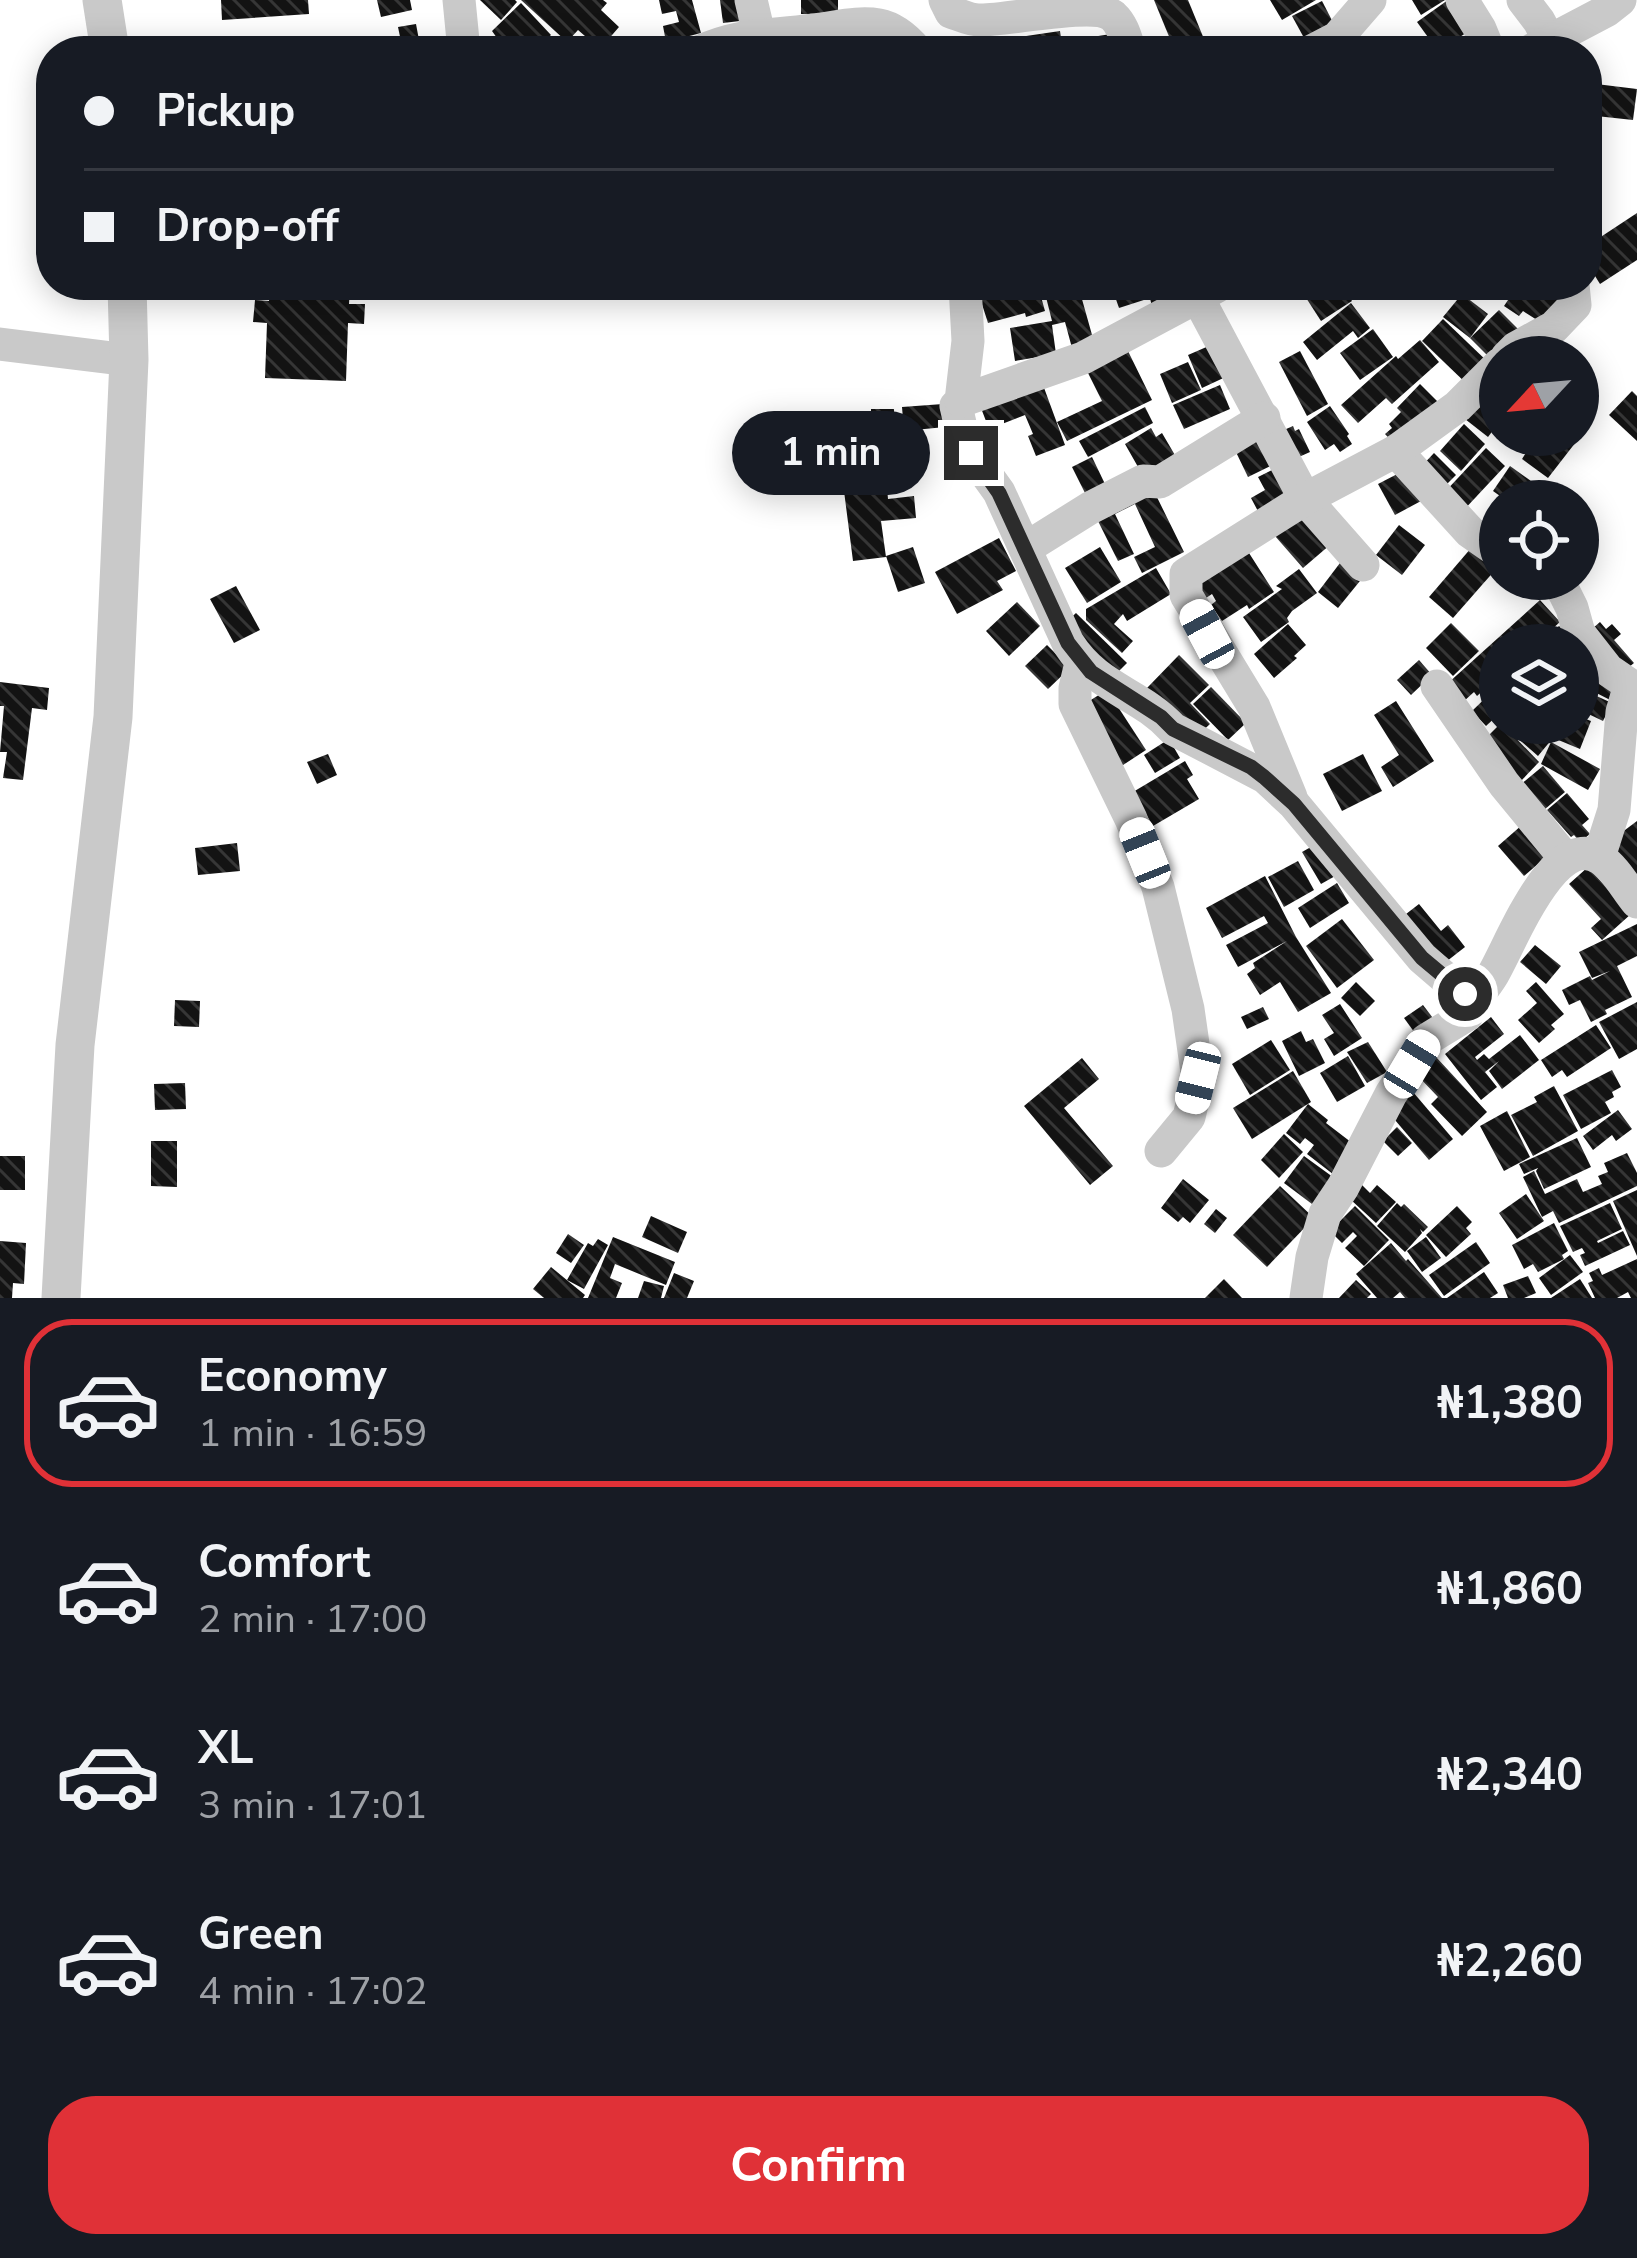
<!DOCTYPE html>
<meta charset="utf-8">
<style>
:root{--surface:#171b24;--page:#242831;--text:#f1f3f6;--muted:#9ea1a6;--line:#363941;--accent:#e03137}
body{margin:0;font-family:"Nunito Sans",sans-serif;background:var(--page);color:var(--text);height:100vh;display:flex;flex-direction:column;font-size:45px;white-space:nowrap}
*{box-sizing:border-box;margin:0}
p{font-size:39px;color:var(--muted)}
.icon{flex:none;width:66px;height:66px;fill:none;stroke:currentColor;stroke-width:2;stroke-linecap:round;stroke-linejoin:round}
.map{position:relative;height:1298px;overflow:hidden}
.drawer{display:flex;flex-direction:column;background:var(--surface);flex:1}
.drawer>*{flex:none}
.top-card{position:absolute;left:36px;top:36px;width:1566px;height:264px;border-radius:48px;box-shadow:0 6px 30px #0003;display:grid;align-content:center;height:264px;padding:0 48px;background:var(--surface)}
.needle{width:78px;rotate:244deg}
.fabs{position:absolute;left:1479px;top:336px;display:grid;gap:24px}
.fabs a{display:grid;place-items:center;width:120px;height:120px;border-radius:50%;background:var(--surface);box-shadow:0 6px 30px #0003;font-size:60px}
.end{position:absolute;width:54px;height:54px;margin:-27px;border:15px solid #2c2c2c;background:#fff;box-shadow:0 0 0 6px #fff}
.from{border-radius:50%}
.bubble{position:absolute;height:84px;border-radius:42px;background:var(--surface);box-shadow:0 6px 30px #0003;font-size:39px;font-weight:700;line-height:84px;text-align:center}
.car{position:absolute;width:36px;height:72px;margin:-36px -18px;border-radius:15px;box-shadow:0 0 9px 3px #0007;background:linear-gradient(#fff 24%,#345 0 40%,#fff 0 76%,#345 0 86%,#fff 0)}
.top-card b{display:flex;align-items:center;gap:42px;height:114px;font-size:45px}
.top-card b+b{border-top:3px solid var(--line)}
.top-card i{width:30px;height:30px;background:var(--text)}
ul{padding:21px 0 0;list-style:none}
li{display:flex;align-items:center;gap:36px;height:168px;margin:0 24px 18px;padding:0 24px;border:6px solid transparent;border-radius:48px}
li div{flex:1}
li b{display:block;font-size:45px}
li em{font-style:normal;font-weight:700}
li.selected{border-color:var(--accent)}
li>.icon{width:108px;height:108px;stroke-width:1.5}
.primary-button{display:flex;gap:24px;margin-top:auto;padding:24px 48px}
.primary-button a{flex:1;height:138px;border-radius:48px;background:var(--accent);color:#fff;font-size:48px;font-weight:700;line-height:138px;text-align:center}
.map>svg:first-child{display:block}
</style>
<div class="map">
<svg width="1637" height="1298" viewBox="0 0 1637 1298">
<defs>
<pattern id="building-back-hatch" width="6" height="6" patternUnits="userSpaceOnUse" patternTransform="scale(3)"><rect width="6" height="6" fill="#131313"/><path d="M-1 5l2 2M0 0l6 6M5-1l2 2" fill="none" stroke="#363636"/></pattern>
</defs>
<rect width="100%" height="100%" fill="#fff"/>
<!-- building -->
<g fill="url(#building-back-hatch)">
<polygon points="221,0 308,0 309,14 222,20"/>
<polygon points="377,0 410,0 412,10 381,17"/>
<polygon points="480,0 515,0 517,2 501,20"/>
<polygon points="521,0 603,0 607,3 601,10 619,27 600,49 578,30 567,42"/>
<polygon points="659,0 692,0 701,33 666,42 663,26 679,22 676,11 662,14"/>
<polygon points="720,0 737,0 740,21 723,23"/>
<rect x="801" y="0" width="37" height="14"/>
<polygon points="1154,0 1188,0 1204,39 1175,51"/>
<polygon points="1270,0 1316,0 1282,20"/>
<polygon points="1412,0 1445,0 1421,15"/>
<polygon points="1448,0 1466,33 1438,51 1417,22"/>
<polygon points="1322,1 1338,32 1309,47 1292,16"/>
<polygon points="521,3 551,35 533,51 500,51 492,42 497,38 492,31"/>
<polygon points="416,24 421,51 403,51 398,27"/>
<polygon points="1060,31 1063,51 995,51 993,41"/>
<polygon points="1111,34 1114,51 1068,51 1066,41"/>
<polygon points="1588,83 1637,89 1633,120 1587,115"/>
<polygon points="1637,213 1637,260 1600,284 1587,263 1587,246"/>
<polygon points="270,285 350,285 349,304 365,304 364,324 348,323 346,381 265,378 267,323 253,322 255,300 269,301"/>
<polygon points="1043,285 1078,285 1094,342 1072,348 1065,322 1052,325 1056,354 1015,361 1010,328 1052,321"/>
<polygon points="1111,285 1180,285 1184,297 1152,307 1150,298 1119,308"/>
<polygon points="1309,285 1342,285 1352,301 1321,321 1301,290"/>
<polygon points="1518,285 1543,285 1563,298 1545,325 1523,311 1519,316 1504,306"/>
<polygon points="1018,286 1020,291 1038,286 1045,311 1026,317 1025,313 988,323 980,298"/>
<polygon points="1462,294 1488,314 1470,338 1443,317"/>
<polygon points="1351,303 1370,328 1358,338 1353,331 1317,360 1303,342"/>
<polygon points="1499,310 1523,334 1494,362 1470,338"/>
<polygon points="1443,319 1490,364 1469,386 1422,341"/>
<polygon points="1373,329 1393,357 1360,380 1340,353"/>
<polygon points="1420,340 1439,362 1392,404 1386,398 1358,423 1341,405 1396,356 1398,359"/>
<polygon points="1218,342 1232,374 1202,388 1188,355"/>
<polygon points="1127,349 1152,400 1067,441 1057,422 1102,401 1086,369"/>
<polygon points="1300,351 1328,404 1307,416 1279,362"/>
<polygon points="1188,362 1201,390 1172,403 1160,374"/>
<polygon points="1500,373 1500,421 1488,437 1465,419"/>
<polygon points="1420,384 1443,407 1394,443 1385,434 1392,428 1389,424 1401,412 1397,408"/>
<polygon points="1043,385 1065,445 1036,456 1028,436 1033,434 1025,415 989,429 981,408"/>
<polygon points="1220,385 1230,409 1184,429 1173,405"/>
<polygon points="1632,391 1637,396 1637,441 1609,415"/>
<polygon points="943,404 945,427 904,431 902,407"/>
<polygon points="1330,406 1349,434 1347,436 1352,444 1340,452 1334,444 1325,450 1307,422"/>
<polygon points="1145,407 1153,423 1088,457 1079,441"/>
<polygon points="871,409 894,409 895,451 860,451 859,423 871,422"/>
<polygon points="1464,424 1485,444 1461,471 1440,451"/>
<polygon points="1293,426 1295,431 1299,429 1310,452 1290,461 1277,433"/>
<polygon points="1151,428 1156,437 1162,433 1179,462 1146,481 1125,444"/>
<polygon points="1267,432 1281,461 1248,477 1234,448"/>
<polygon points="1518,435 1575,435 1579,438 1548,478 1522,459 1531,445"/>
<polygon points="1486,448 1505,466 1461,513 1442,495"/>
<polygon points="896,453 896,486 858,487 857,454"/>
<polygon points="1434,453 1456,475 1440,491 1418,470"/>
<polygon points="1092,457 1105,484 1085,493 1072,467"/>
<polygon points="1284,464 1300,494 1260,515 1251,498 1265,490 1258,477"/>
<polygon points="1510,466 1531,481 1517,501 1507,501 1493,491"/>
<polygon points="1405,470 1421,501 1395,515 1378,484"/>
<polygon points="1150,483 1184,552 1142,573 1134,557 1155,547 1135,504 1115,514 1134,554 1118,561 1093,511"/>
<polygon points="887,488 888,499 914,496 916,518 881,521 886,557 853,561 844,491"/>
<polygon points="1303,512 1331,544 1303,568 1275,536"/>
<polygon points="1399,525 1425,545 1402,575 1376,555"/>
<polygon points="999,538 1016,571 997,581 1003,590 957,614 935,572"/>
<polygon points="913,547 925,583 898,592 886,556"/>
<polygon points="1100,547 1121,582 1087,603 1065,568"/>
<polygon points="1472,547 1496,569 1453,618 1429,597"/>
<polygon points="1249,553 1274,592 1249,609 1247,605 1222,621 1211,605 1216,601 1212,594 1203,600 1193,583"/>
<polygon points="1343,559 1364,576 1338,608 1318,592"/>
<polygon points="1156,568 1171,594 1127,621 1123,614 1114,624 1133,641 1122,653 1086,620 1086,609"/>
<polygon points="1299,569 1317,593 1292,611 1287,618 1289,622 1261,642 1243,617 1282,589 1276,586"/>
<polygon points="236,586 260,630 234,643 210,599"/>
<polygon points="1540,600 1560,622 1534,645 1500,645 1500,675 1477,696 1474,692 1463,702 1447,684"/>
<polygon points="1017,602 1040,626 1009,656 986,631"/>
<polygon points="1076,613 1127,663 1109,681 1063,625"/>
<polygon points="1600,622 1606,629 1612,624 1621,634 1614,640 1634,663 1619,675 1585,635"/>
<polygon points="1451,623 1479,651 1453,676 1426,648"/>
<polygon points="1288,624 1306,645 1294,656 1297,658 1274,678 1254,654"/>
<polygon points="1559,626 1578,645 1539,645"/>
<polygon points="1047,645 1070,668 1048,689 1025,666"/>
<polygon points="1179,655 1209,685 1190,703 1210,724 1196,737 1147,688"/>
<polygon points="1419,660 1432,675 1411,695 1397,680"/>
<polygon points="1588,666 1623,684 1614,702 1579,684"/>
<polygon points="0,682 49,688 47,710 32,708 23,780 3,778 7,752 0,752 4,706 0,706"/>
<polygon points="1500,684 1500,713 1486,726 1472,711"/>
<polygon points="1211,687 1246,723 1228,740 1193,704"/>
<polygon points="1107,690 1146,750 1120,767 1081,706"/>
<polygon points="1583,690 1612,703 1603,721 1578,709 1578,701"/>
<polygon points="1396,701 1434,761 1393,787 1381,767 1399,755 1374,715"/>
<polygon points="1578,716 1591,721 1580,749 1556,739 1562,723 1578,723"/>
<polygon points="1501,723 1539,762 1520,782 1480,744"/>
<polygon points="1518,723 1545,723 1557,733 1538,756 1515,736 1523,727"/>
<polygon points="1169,739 1180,758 1155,773 1144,755"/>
<polygon points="1551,742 1600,769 1588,790 1541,764"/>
<polygon points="328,754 337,775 317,784 307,762"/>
<polygon points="1363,754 1382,791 1342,811 1323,774"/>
<polygon points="1185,761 1193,775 1187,779 1199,799 1153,826 1133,792"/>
<polygon points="1543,766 1565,792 1537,816 1514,790"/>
<polygon points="1567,793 1589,819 1582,825 1590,834 1580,842 1574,835 1571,837 1547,810"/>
<polygon points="1637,821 1637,890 1605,845"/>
<polygon points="1522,825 1552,852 1524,876 1498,846"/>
<polygon points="237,843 240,871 198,875 195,848"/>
<polygon points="1318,843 1337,875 1321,884 1302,852"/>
<polygon points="1298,861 1314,890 1284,907 1268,877"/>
<polygon points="1588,867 1631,914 1602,940 1591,928 1601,919 1569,884"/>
<polygon points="1265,876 1296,937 1331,993 1298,1012 1280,982 1260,995 1247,974 1255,968 1253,963 1287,941 1238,967 1226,945 1268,923 1264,916 1222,938 1206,908"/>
<polygon points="1337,883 1349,903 1310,928 1298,908"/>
<polygon points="1419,904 1441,931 1448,925 1465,947 1442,965 1397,921"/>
<polygon points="1342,919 1374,960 1337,988 1306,946"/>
<polygon points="1637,924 1637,956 1617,966 1632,997 1605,1010 1607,1014 1591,1022 1580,1000 1569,1005 1562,990 1590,976 1592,980 1610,971 1592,978 1579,952"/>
<polygon points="1535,945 1561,966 1546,984 1520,962"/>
<polygon points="1356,982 1375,1001 1360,1016 1341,998"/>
<polygon points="1536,982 1564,1014 1551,1025 1555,1029 1539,1043 1518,1020 1537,1003 1526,991"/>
<polygon points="175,1000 200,1001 199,1027 174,1026"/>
<polygon points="1637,1002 1637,1049 1619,1059 1599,1022"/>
<polygon points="1340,1004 1362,1038 1334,1056 1324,1039 1334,1033 1322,1015"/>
<polygon points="1423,1005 1439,1026 1420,1040 1404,1018"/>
<polygon points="1263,1007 1269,1019 1247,1029 1241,1017"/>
<polygon points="1491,1017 1504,1034 1475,1057 1477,1060 1484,1054 1489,1059 1520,1035 1539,1060 1502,1089 1489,1071 1499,1061 1485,1072 1497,1087 1481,1100 1445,1054"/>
<polygon points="1596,1025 1611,1048 1567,1077 1562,1070 1552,1077 1541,1060"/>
<polygon points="1301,1031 1306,1042 1313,1039 1325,1063 1299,1076 1282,1041"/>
<polygon points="1271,1040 1290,1070 1250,1095 1232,1064"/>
<polygon points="1368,1042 1387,1072 1367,1083 1347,1052"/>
<polygon points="1348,1056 1365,1086 1337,1102 1320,1073"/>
<polygon points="1436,1057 1487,1112 1462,1136 1431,1104 1438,1097 1417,1075"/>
<polygon points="1082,1058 1099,1079 1064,1108 1113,1166 1090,1185 1024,1106"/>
<polygon points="1612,1070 1621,1087 1612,1092 1614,1097 1605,1102 1611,1113 1581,1129 1563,1095"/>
<polygon points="1293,1071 1311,1102 1252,1139 1233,1108"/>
<polygon points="185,1083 186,1109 155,1110 154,1084"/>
<polygon points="1554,1086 1578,1131 1533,1156 1511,1115 1537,1102 1534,1097"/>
<polygon points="1413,1092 1453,1139 1429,1160 1389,1113"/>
<polygon points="1308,1104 1328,1120 1326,1123 1360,1149 1338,1178 1307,1154 1314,1145 1305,1138 1300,1144 1286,1133"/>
<polygon points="1618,1110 1632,1129 1616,1141 1612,1135 1593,1150 1583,1136"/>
<polygon points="1507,1111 1530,1157 1504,1171 1480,1126"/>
<polygon points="1397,1127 1412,1143 1398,1156 1383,1141"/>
<polygon points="1284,1134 1303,1152 1279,1178 1261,1160"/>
<polygon points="1577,1138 1591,1167 1544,1189 1536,1171 1538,1168 1524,1174 1519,1164"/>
<polygon points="151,1141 177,1141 177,1187 151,1186"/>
<polygon points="1627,1153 1637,1173 1637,1186 1559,1223 1553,1211 1542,1217 1523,1177 1534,1171 1545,1194 1577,1179 1583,1192 1602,1184 1598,1176 1608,1172 1604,1163"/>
<rect x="0" y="1156" width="25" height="34"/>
<polygon points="1304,1156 1337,1180 1316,1207 1284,1183"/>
<polygon points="1183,1179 1209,1200 1190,1223 1183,1217 1178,1222 1161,1208"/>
<polygon points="1362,1185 1370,1193 1377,1185 1396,1202 1376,1223 1350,1199"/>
<polygon points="1280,1186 1314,1218 1267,1267 1233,1235"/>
<polygon points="1637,1190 1637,1256 1613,1201"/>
<polygon points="1526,1194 1544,1221 1517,1239 1499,1213"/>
<polygon points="1397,1203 1401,1207 1404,1204 1428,1227 1423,1232 1420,1229 1422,1233 1405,1252 1377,1226"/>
<polygon points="1610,1203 1622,1229 1597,1241 1598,1243 1623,1231 1630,1245 1585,1266 1580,1255 1585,1253 1582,1248 1573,1252 1560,1226"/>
<polygon points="1355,1206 1389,1240 1364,1266 1345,1248 1357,1236 1353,1232 1342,1243 1330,1231"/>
<polygon points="1457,1206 1472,1222 1466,1228 1471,1234 1446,1257 1426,1235"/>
<polygon points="1216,1209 1227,1218 1215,1233 1204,1224"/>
<polygon points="651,1216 687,1232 678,1253 642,1237"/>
<polygon points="1554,1223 1568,1251 1562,1255 1564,1259 1538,1272 1533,1264 1524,1269 1512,1245"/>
<polygon points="568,1234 584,1245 571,1263 556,1253"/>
<polygon points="613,1237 675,1262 666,1285 615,1264 610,1278 622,1283 616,1298 588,1298"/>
<polygon points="1426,1237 1441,1258 1422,1272 1407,1251"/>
<polygon points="598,1239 608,1245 584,1289 567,1280 588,1243 593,1246"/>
<polygon points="0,1241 26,1243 24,1284 13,1283 12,1298 0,1298"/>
<polygon points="1476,1242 1490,1263 1444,1296 1429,1275"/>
<polygon points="1391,1243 1406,1261 1408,1259 1442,1298 1405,1298 1400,1292 1393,1298 1377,1298 1356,1274"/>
<polygon points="1570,1255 1583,1272 1551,1295 1539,1278"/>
<polygon points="1637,1259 1637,1298 1631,1298 1628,1292 1617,1298 1595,1298 1588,1283 1593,1281 1589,1273 1599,1268 1602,1275"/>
<polygon points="551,1267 585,1295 583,1298 544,1298 533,1289"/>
<polygon points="1484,1272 1498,1293 1490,1298 1447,1298"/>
<polygon points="674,1273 694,1281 687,1298 664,1298"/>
<polygon points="1528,1276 1536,1293 1524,1298 1508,1298 1503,1285"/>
<polygon points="1224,1279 1242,1298 1205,1298"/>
<polygon points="1580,1279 1592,1298 1551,1298"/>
<polygon points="1356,1280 1371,1294 1367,1298 1339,1298"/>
<polygon points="644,1281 664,1286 661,1298 638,1298"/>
</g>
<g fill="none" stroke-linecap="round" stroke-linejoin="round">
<!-- minor -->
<g stroke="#c9c9c9" stroke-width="33">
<polyline points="459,0 464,51"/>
<polyline points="751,0 759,34"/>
<path d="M945,0L951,12C960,15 970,20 979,20C1008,21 1093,0 1113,16C1123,25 1126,39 1130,51"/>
<polyline points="1462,0 1480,29 1489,51"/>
<polyline points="1523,0 1539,21 1555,51"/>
<path d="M701,51C740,33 771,36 812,30C834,28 857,21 879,25C895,28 907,39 917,51"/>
<polyline points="1312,51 1337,38 1370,0"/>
<polyline points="1530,51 1606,11 1620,0"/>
<path d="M965,285L968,341L961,401L956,406L962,432L971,453L999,492L1068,643C1098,690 1139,692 1173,729L1265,777L1294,804L1422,958L1465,995L1470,1006L1467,1015L1426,1040L1391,1094L1343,1187L1325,1214L1312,1257L1306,1298"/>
<polyline points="1195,285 1198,298 1305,499 1363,565"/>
<polyline points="0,344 129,360"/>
<polyline points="1507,357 1516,348 1554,327 1575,305 1573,285"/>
<polyline points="961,401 1083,358 1216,287"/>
<polyline points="1396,451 1470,532 1500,553"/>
<polyline points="1026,548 1090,508 1143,481 1160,482 1264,418"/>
<polyline points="1554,579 1558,580 1572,608 1579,633 1608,670 1630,685 1622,712 1614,810 1599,857"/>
<polyline points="1081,663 1075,688 1075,704 1131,819 1158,887 1188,1009 1198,1079 1189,1117 1161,1151"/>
<polyline points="1437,686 1504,784 1565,858"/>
<polyline points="1291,797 1254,707 1186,595 1186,574 1305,499 1396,451 1458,406 1500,364"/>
<path d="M1470,1006C1477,996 1486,986 1492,976C1510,947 1554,826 1601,859C1616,869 1626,889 1637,902"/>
</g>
<!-- tertiary -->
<g stroke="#c9c9c9" stroke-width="39">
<polyline points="102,0 110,51"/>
<polyline points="61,1298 75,1045 113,717 129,360 127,285"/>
</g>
</g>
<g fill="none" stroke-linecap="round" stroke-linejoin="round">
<!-- route -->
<polyline stroke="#2c2c2c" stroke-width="15" points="971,453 999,493 1068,643 1091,672 1161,717 1173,729 1251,767 1264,777 1294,804 1422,958 1465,994"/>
</g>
</svg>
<div class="fabs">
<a><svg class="needle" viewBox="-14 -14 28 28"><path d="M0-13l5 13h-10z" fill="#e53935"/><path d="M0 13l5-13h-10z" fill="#9ea1a6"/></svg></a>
<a><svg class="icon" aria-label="locate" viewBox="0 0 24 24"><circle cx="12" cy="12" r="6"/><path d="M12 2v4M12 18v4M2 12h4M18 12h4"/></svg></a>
<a><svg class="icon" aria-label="layers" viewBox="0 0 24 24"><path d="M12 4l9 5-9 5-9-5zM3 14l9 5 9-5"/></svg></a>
</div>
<i class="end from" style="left:1465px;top:994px"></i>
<i class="end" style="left:971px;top:453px"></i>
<div class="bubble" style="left:732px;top:411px;width:198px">1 min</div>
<i class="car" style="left:1207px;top:634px;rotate:332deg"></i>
<i class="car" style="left:1145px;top:853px;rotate:338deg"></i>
<i class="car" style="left:1412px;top:1064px;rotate:31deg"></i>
<i class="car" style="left:1198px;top:1078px;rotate:194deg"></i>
<div class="top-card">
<b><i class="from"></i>Pickup</b>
<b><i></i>Drop-off</b>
</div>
</div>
<section class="drawer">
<ul>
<li class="selected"><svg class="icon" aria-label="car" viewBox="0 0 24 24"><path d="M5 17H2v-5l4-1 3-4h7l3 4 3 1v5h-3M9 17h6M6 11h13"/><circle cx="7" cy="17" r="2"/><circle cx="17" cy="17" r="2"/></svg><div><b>Economy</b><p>1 min · 16:59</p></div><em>₦1,380</em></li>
<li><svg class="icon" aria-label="car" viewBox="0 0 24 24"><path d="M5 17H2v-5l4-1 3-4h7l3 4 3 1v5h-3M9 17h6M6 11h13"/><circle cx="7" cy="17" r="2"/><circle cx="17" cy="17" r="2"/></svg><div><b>Comfort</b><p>2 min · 17:00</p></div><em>₦1,860</em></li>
<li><svg class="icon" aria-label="car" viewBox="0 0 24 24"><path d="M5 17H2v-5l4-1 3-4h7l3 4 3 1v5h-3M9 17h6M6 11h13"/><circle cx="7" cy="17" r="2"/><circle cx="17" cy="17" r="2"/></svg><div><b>XL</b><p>3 min · 17:01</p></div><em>₦2,340</em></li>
<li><svg class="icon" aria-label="car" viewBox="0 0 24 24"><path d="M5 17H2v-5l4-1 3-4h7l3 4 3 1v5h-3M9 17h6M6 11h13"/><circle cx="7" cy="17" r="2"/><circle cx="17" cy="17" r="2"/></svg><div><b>Green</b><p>4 min · 17:02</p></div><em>₦2,260</em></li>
</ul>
<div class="primary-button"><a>Confirm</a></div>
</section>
